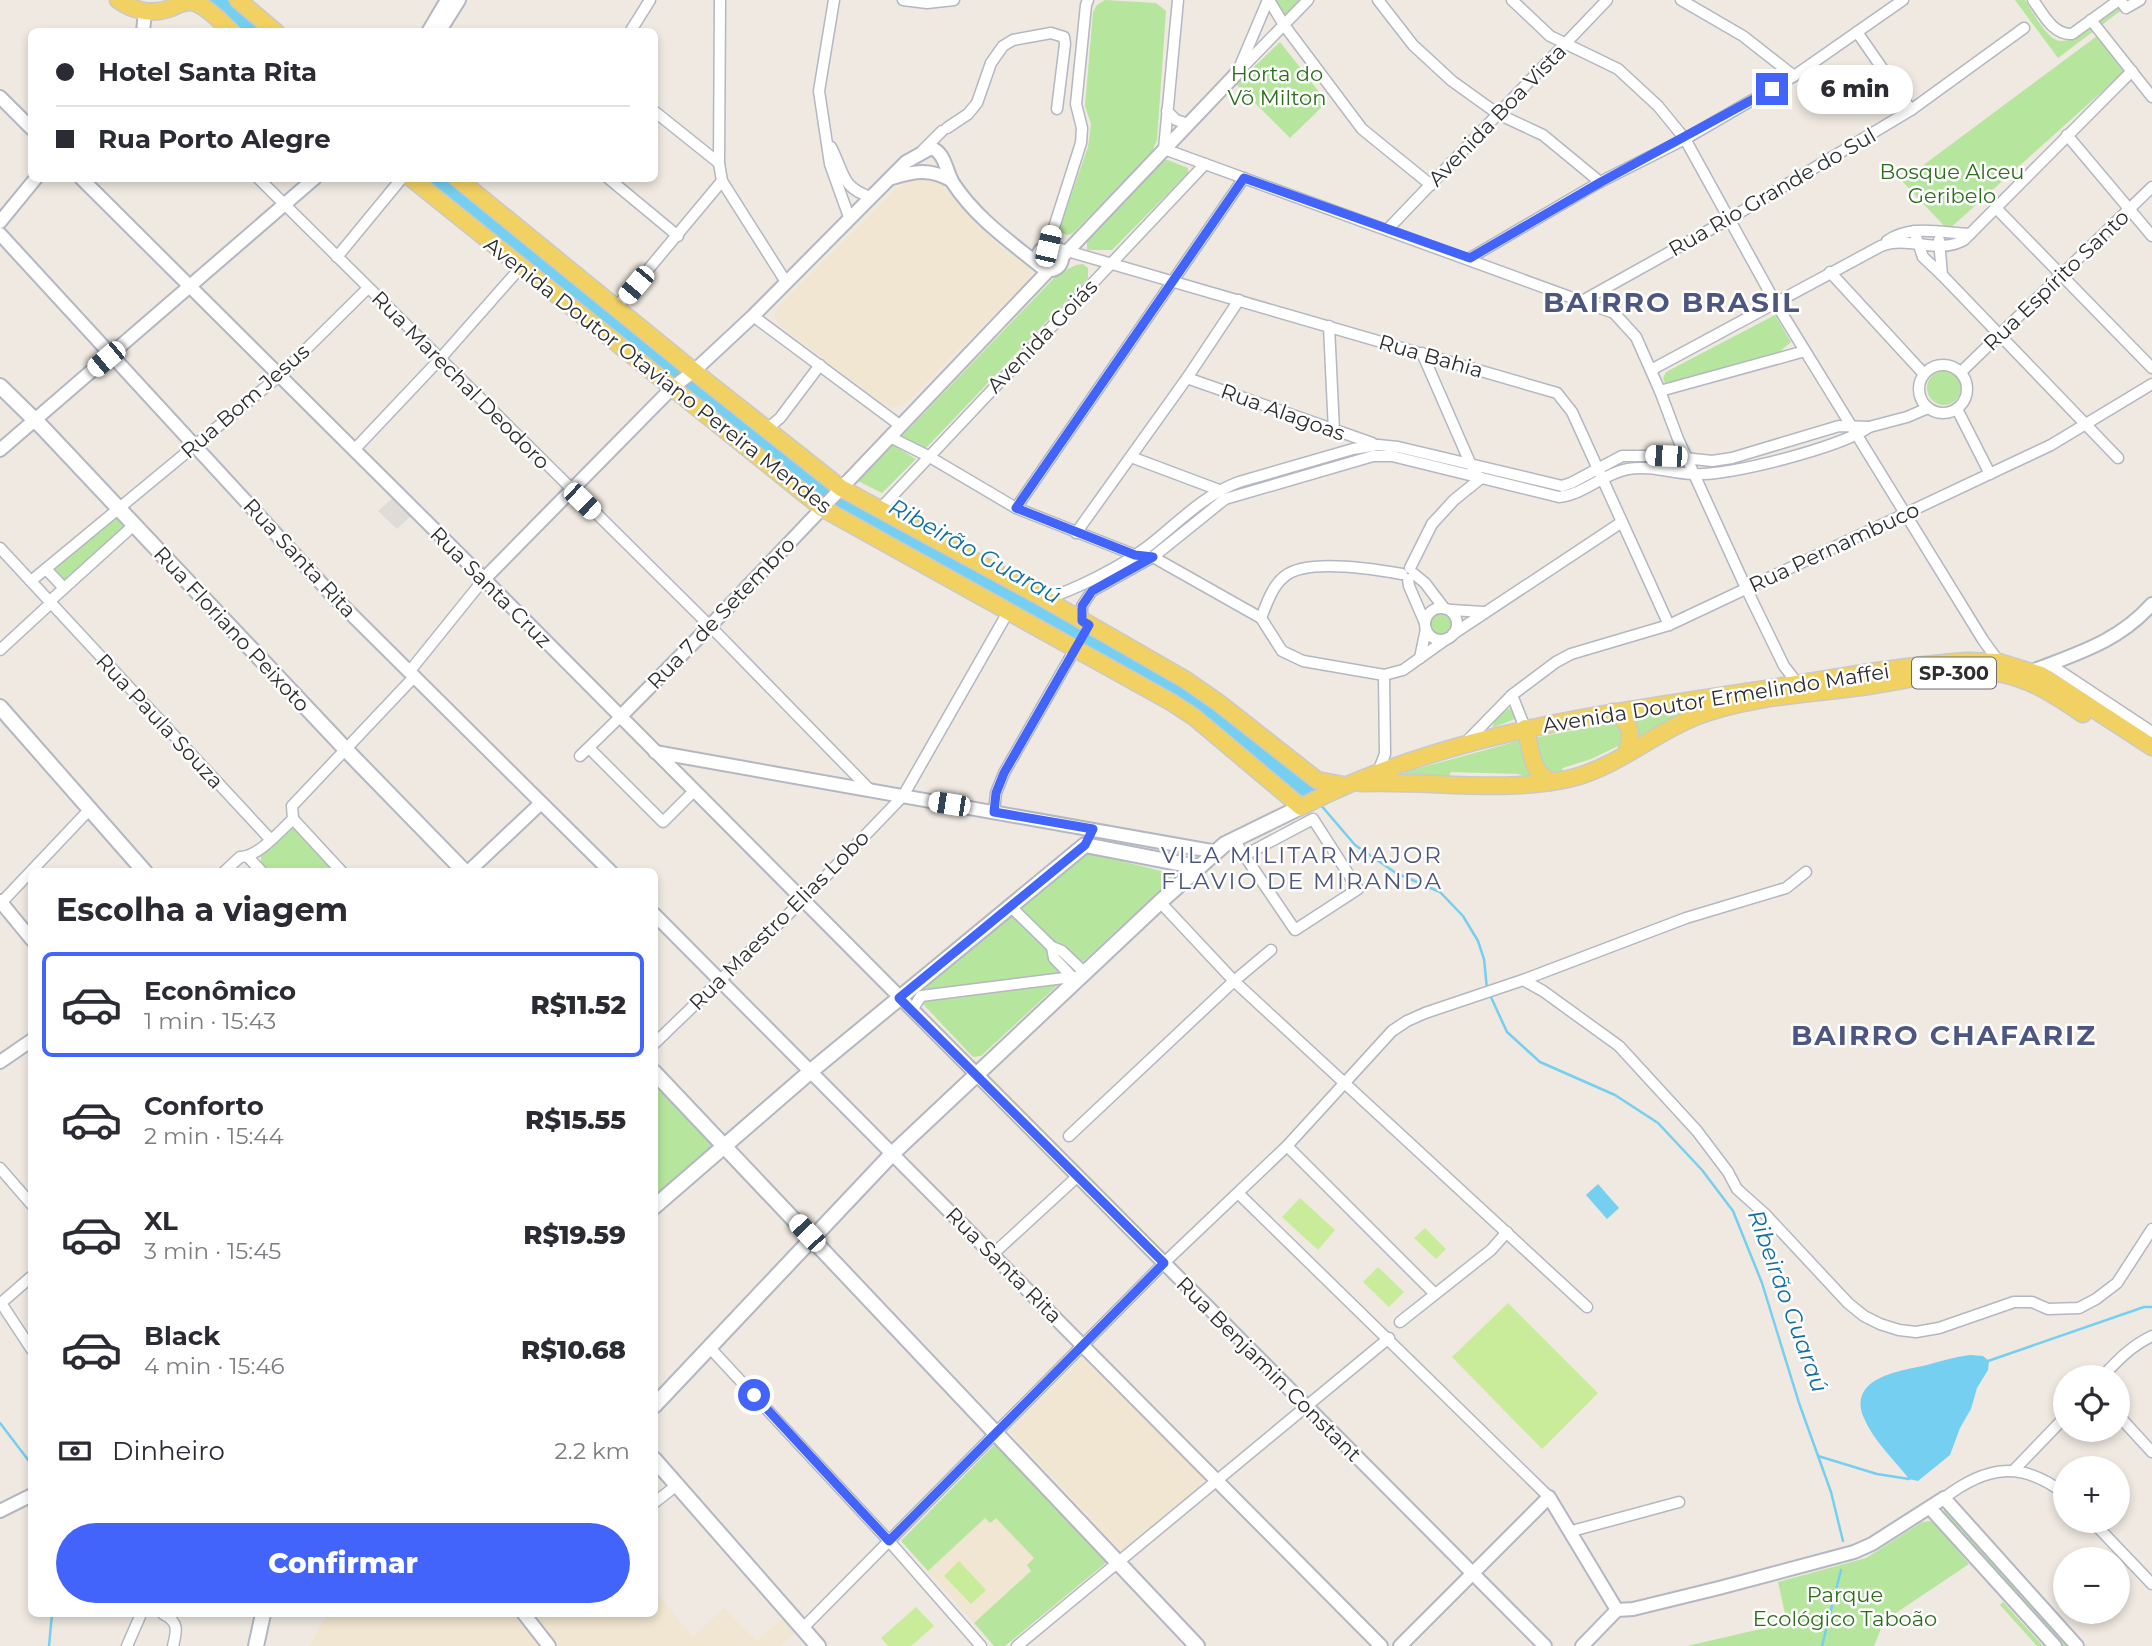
<!DOCTYPE html>
<html lang="pt">
<meta charset="utf-8">
<style>
:root{--surface:#fff;--page:#f2f2f3;--text:#2b2b33;--muted:#7c7c81;--line:#e1e1e2;--accent:#4264fb}
body{margin:0;font-family:Montserrat,sans-serif;background:var(--page);color:var(--text);height:100vh;display:flex;flex-direction:column;font-size:26px;white-space:nowrap}
*{box-sizing:border-box;margin:0}
p{font-size:23px;color:var(--muted)}
.icon{flex:none;width:38px;height:38px;fill:none;stroke:currentColor;stroke-width:2;stroke-linecap:round;stroke-linejoin:round}
.map{position:relative;flex:1;overflow:hidden}
.side{position:absolute;left:28px;top:868px;width:630px;height:749px;display:flex;flex-direction:column;background:var(--surface);border-radius:10px;box-shadow:0 4px 10px #0003}
.side>*{flex:none}
.top-card{position:absolute;left:28px;top:28px;width:630px;height:154px;border-radius:10px;box-shadow:0 4px 10px #0003;display:grid;align-content:center;height:154px;padding:0 28px;background:var(--surface)}
.buttons{position:absolute;left:2053px;top:1365px;display:grid;gap:14px}
.buttons a{display:grid;place-items:center;width:77px;height:77px;border-radius:50%;background:var(--surface);box-shadow:0 4px 10px #0003;font-size:35px}
.end{position:absolute;width:32px;height:32px;margin:-16px;border:9px solid #4264fb;background:#fff;box-shadow:0 0 0 4px #fff}
.from{border-radius:50%}
.bubble{position:absolute;height:49px;border-radius:24px;background:var(--surface);box-shadow:0 4px 10px #0003;font-size:23px;font-weight:800;line-height:49px;text-align:center}
.car{position:absolute;width:21px;height:42px;margin:-21px -10px;border-radius:9px;box-shadow:0 0 5px 2px #0007;background:linear-gradient(#fff 24%,#345 0 40%,#fff 0 76%,#345 0 86%,#fff 0)}
.top-card b{display:flex;align-items:center;gap:24px;height:66px;font-size:26px}
.top-card b+b{border-top:2px solid var(--line)}
.top-card i{width:18px;height:18px;background:var(--text)}
ul{padding:0;list-style:none}
li{display:flex;align-items:center;gap:21px;height:105px;margin:0 14px 10px;padding:0 14px;border:4px solid transparent;border-radius:10px}
li div{flex:1}
li b{display:block;font-size:26px}
li em{font-style:normal;font-weight:800}
li.on{border-color:var(--accent)}
li>.icon{width:63px;height:63px;stroke-width:1.5}
h2{padding:0 28px;font-size:32px;line-height:84px}
.pay{display:flex;align-items:center;gap:18px;height:77px;padding:0 28px;font-size:26px}
.pay p{margin-inline-start:auto}
.action{display:flex;gap:14px;margin-top:auto;padding:14px 28px}
.action a{flex:1;height:80px;border-radius:42px;background:var(--accent);color:#fff;font-size:28px;font-weight:800;line-height:80px;text-align:center}
.map>svg:first-child{display:block}
</style>
<div class="map">
<svg width="2152" height="1646" viewBox="0 0 2152 1646">
<rect width="100%" height="100%" fill="#efe9e1"/>
<!-- education -->
<g fill="#f0e6d1">
<polygon points="921,178 931,178 941,183 985,233 1002,248 1029,265 1032,273 1028,280 907,402 896,407 883,404 779,325 774,316 777,307 894,190 909,181"/>
<polygon points="1082,1358 1204,1479 1204,1483 1123,1550 1120,1550 1010,1432"/>
<polygon points="985,1518 996,1518 1034,1558 1031,1570 974,1623 928,1571"/>
<polygon points="655,1591 693,1637 724,1608 757,1641 784,1617 797,1632 780,1646 559,1646 534,1614 654,1614"/>
<polygon points="327,1614 517,1614 541,1646 310,1646"/>
</g>
<!-- green -->
<g fill="#b6e59e">
<polygon points="1105,0 1156,3 1166,11 1157,140 1152,152 1073,233 1068,235 1062,233 1060,227 1088,147 1091,124 1085,106 1093,12 1097,5"/>
<polygon points="1276,0 1306,0 1288,16 1281,13"/>
<path d="M2015,0H2025C2033,12 2043,33 2056,40C2072,48 2114,10 2128,0H2135L2058,58Z"/>
<polygon points="2097,36 2124,72 1948,230 1902,181"/>
<polygon points="1280,42 1327,102 1290,138 1236,84"/>
<polygon points="1161,160 1168,160 1188,168 1188,173 1112,250 1087,250 1087,240"/>
<polygon points="1083,264 1088,268 1088,278 926,448 902,436 1058,274 1076,265"/>
<polygon points="1775,315 1791,342 1778,353 1671,383 1665,383 1663,378 1666,372"/>
<circle cx="1944" cy="388" r="17"/>
<polygon points="893,445 916,459 882,493 858,481"/>
<polygon points="117,516 125,525 125,529 66,582 63,582 52,570"/>
<circle cx="1441" cy="624" r="12"/>
<polygon points="1709,705 1619,751 1618,746 1591,759 1563,768 1560,775 1529,778 1518,774 1451,772 1448,779 1403,776 1405,772 1518,741"/>
<polygon points="1510,708 1515,719 1492,728 1496,717"/>
<polygon points="292,828 299,829 338,871 271,871 261,862 261,856"/>
<polygon points="1086,852 1173,874 1171,880 981,1056 973,1057 922,1003 921,996 927,987 1005,918"/>
<polygon points="654,1081 715,1145 655,1197 654,1197"/>
<polygon points="996,1443 1108,1561 1005,1646 994,1646 974,1623 1031,1571 1027,1565 1034,1558 996,1518 990,1523 985,1518 928,1571 901,1541"/>
<polygon points="1944,1510 1948,1511 2070,1646 2060,1646 1942,1514"/>
<polygon points="1930,1521 1935,1523 1969,1564 1884,1621 1874,1646 1687,1646 1787,1623 1778,1582 1866,1558 1922,1522"/>
<polygon points="2003,1602 2043,1646 2037,1646 2000,1605"/>
</g>
<!-- pitch -->
<g fill="#c9ec9a">
<polygon points="1300,1198 1335,1230 1318,1250 1282,1217"/>
<polygon points="1425,1228 1446,1249 1436,1259 1414,1238"/>
<polygon points="1378,1267 1404,1292 1389,1307 1363,1282"/>
<polygon points="1508,1303 1598,1393 1542,1449 1452,1357"/>
<polygon points="959,1561 986,1590 971,1604 944,1576"/>
<polygon points="916,1607 934,1626 911,1646 888,1646 881,1638"/>
</g>
<!-- plaza -->
<polygon fill="#dfdcd8" points="393,498 411,516 397,529 378,511"/>
<!-- water -->
<g fill="#75cff0">
<polygon points="1598,1184 1619,1208 1607,1219 1586,1195"/>
<path d="M1970,1355L1983,1356L1989,1361L1988,1370L1977,1388L1971,1409L1960,1428L1950,1455L1918,1481L1909,1479C1894,1459 1874,1442 1864,1418C1847,1377 1901,1371 1927,1365C1941,1361 1955,1357 1970,1355Z"/>
</g>
<g fill="none" stroke-linecap="round" stroke-linejoin="round">
<!-- stream -->
<g stroke="#75cff0" stroke-width="2.5">
<polyline points="1320,804 1355,845 1396,873 1440,892 1463,916 1478,941 1484,959 1487,989"/>
<polyline points="1490,995 1507,1032 1540,1062 1615,1095 1658,1123 1702,1170 1733,1211 1762,1283 1799,1403 1831,1492 1843,1541"/>
<polyline points="1988,1361 2144,1307 2152,1307"/>
<polyline points="0,1423 32,1465"/>
<polyline points="1818,1456 1877,1474 1909,1479 1911,1476"/>
<polyline points="49,1646 52,1614"/>
<polyline points="1822,1646 1841,1570"/>
</g>
<!-- river -->
<g stroke="#75cff0" stroke-width="16">
<polyline points="215,0 254,32"/>
<polyline points="434,178 823,492 845,506 1011,595 1186,695 1311,794"/>
</g>
<defs>
<g id="minor">
<polyline points="720,0 719,163 722,181 786,282"/>
<polyline points="834,0 819,91 830,164 849,217"/>
<polyline points="903,0 927,3 954,0"/>
<polyline points="1178,0 1164,149 1614,313 1636,337 1660,391 1678,439 1746,588 1784,666 1798,684"/>
<polyline points="1269,0 1284,25 1362,129 1431,185"/>
<polyline points="1378,0 1413,45 1452,81 1498,114 1543,135 1600,182"/>
<polyline points="1512,0 1550,36 1618,69 1658,106 1685,139 1775,302 1983,640 1999,662"/>
<polyline points="1681,0 1743,36 1794,76"/>
<path d="M2033,0C2043,14 2053,35 2072,34L2119,0"/>
<polyline points="2120,0 2126,8 2140,0"/>
<polyline points="2091,20 2152,97"/>
<polyline points="630,32 650,0"/>
<polyline points="1857,32 1911,110"/>
<polyline points="1240,66 1268,0"/>
<polyline points="1237,73 1308,0"/>
<polyline points="654,111 719,163"/>
<polyline points="1167,111 1176,120 1188,124"/>
<polyline points="947,128 968,114 977,103 991,63 1003,46 1013,40 1051,33 1064,37 1065,44 1057,109"/>
<polyline points="2067,135 2152,236"/>
<path d="M831,147C844,172 841,188 871,197"/>
<polyline points="923,150 942,131"/>
<polyline points="258,178 710,626 871,791"/>
<polyline points="608,178 678,236"/>
<polyline points="1996,208 2152,368"/>
<polyline points="1387,230 1607,0"/>
<polyline points="1914,231 1923,257 1942,275 2118,458"/>
<polyline points="1939,240 1942,275"/>
<path d="M1887,241C1910,224 1943,233 1970,234"/>
<polyline points="1048,246 1081,143 1082,128 1076,104 1086,5 1088,0"/>
<polyline points="1057,248 1557,393 1572,412 1669,625"/>
<polyline points="337,257 402,178"/>
<polyline points="1470,258 1600,182 1685,139 1794,76 1903,0"/>
<polyline points="1830,272 1924,374"/>
<polyline points="1584,300 1729,219 1911,110 2024,28"/>
<polyline points="616,308 722,181"/>
<polyline points="753,316 901,426"/>
<polyline points="1329,326 1334,431"/>
<circle cx="1943" cy="389" r="24"/>
<path d="M1651,370L1881,246C1909,235 1937,255 1964,240L2132,71"/>
<polyline points="1961,372 2152,187"/>
<polyline points="1187,378 1372,443"/>
<polyline points="1660,391 1805,351"/>
<polyline points="1957,409 1990,474"/>
<polyline points="767,429 780,418 820,365"/>
<polyline points="890,437 928,456 1016,508 1135,555 1153,557 1261,618 1282,651 1303,661 1384,675 1403,670 1448,638"/>
<polyline points="354,450 439,360 521,267"/>
<polyline points="1131,457 1219,490"/>
<polyline points="1016,508 1244,178"/>
<polyline points="880,509 1205,164"/>
<polyline points="1076,533 1187,378 1239,300"/>
<polyline points="0,548 270,839"/>
<polyline points="1410,568 1432,524 1454,500 1480,479 1471,465 1422,353"/>
<polyline points="46,569 64,588"/>
<polyline points="1414,574 1425,583 1444,608"/>
<polyline points="1408,579 1409,586 1425,623"/>
<polyline points="31,581 279,376 368,288"/>
<path d="M1045,599C1075,590 1122,566 1147,547C1177,524 1203,495 1239,482L1353,449L1378,445L1398,447L1562,486L1571,483L1622,456H1666L1712,461L1732,458L1839,426L1869,427L1907,417L1928,408"/>
<polyline points="50,601 134,525"/>
<circle cx="1441" cy="624" r="16"/>
<polyline points="1451,610 1484,612"/>
<path d="M1261,618C1267,603 1272,586 1285,576C1307,558 1374,569 1402,574"/>
<path d="M1082,621V606L1092,591L1153,557L1225,499L1373,456H1392L1559,497C1585,494 1604,473 1628,469C1651,465 1671,473 1693,474C1726,477 1842,447 1869,427"/>
<polyline points="1453,634 1622,522"/>
<polyline points="0,650 51,603"/>
<polyline points="1420,658 1426,629"/>
<polyline points="2049,664 2152,732"/>
<polyline points="409,672 484,579"/>
<polyline points="1512,695 1525,728"/>
<polyline points="1466,742 1512,695 1556,662 1571,654 1669,625 2051,445 2152,384"/>
<polyline points="589,748 663,822 694,791"/>
<polyline points="580,756 620,717"/>
<polyline points="1378,772 1385,754 1384,675"/>
<polyline points="994,812 996,793 1004,773 1075,649"/>
<polyline points="293,819 292,806 414,677"/>
<polyline points="293,819 342,872"/>
<polyline points="1234,840 1295,930 1358,889 1313,819 1245,855"/>
<polyline points="248,857 262,872"/>
<path d="M224,872L240,857C258,857 279,832 293,819"/>
<polyline points="1160,902 1234,981 1587,1307"/>
<polyline points="0,904 90,809"/>
<polyline points="1010,906 1052,947 1062,951 1084,972"/>
<polyline points="1052,947 1054,958 1075,980"/>
<polyline points="1523,980 1543,991 1619,1046 1697,1131 1728,1172 1737,1189 1765,1214 1848,1303 1864,1316 1880,1324 1899,1330 1916,1332 1939,1328 2014,1302 2032,1302 2048,1309 2079,1308 2096,1299 2117,1283 2152,1229"/>
<polyline points="912,1010 921,996 1072,977"/>
<polyline points="654,1044 802,901 903,796 1008,612"/>
<polyline points="1069,1136 1234,981 1271,950"/>
<polyline points="1287,1146 1434,1293"/>
<polyline points="0,1168 32,1205"/>
<polyline points="1239,1194 1549,1497"/>
<polyline points="993,1254 1078,1176"/>
<polyline points="1,1303 32,1350"/>
<polyline points="0,1304 32,1276"/>
<polyline points="1400,1322 1491,1250 1507,1232"/>
<polyline points="710,1348 889,1541 981,1646"/>
<path d="M2102,1377C2118,1360 2131,1346 2152,1336"/>
<polyline points="2118,1415 2152,1452"/>
<polyline points="2014,1470 2065,1417"/>
<path d="M1944,1498C1986,1466 2021,1460 2065,1494"/>
<polyline points="654,1503 677,1485"/>
<polyline points="2092,1521 2152,1584"/>
<polyline points="1572,1531 1679,1502"/>
<path d="M163,1614C179,1622 177,1630 173,1646"/>
<polyline points="802,1629 1164,1263 1287,1146 1392,1031 1407,1021 1425,1013 1523,980 1686,918 1786,888 1806,872"/>
<polyline points="127,1646 141,1614"/>
<polyline points="1017,1646 1389,1338"/>
</g>
<g id="tertiary">
<polyline points="143,32 145,11"/>
<polyline points="428,32 447,0"/>
<polyline points="439,32 459,0"/>
<polyline points="0,97 32,129"/>
<polyline points="81,178 484,579 1545,1646"/>
<path d="M892,178C914,171 931,168 952,181"/>
<polyline points="0,222 36,178"/>
<polyline points="0,234 332,595 611,872"/>
<circle cx="1050" cy="258" r="12"/>
<polyline points="1063,256 1237,73"/>
<polyline points="0,450 315,178"/>
<path d="M484,579L672,388L694,371L753,316L906,162L931,148C945,152 946,171 953,183C976,218 1008,240 1040,266"/>
<path d="M2032,671C2078,653 2118,642 2152,604"/>
<polyline points="620,717 710,626 1048,271"/>
<polyline points="655,752 1217,852"/>
<polyline points="468,872 541,803"/>
<polyline points="0,901 32,940"/>
<polyline points="654,914 1381,1646"/>
<polyline points="0,1062 32,1040"/>
<polyline points="1930,1508 2055,1646"/>
<polyline points="0,1511 32,1495"/>
<polyline points="524,1614 549,1646"/>
<polyline points="1400,1646 1549,1497 1617,1610"/>
<polyline points="1582,1646 1617,1610 1633,1609 1719,1588 1854,1552 1872,1544 1944,1498 2077,1646"/>
</g>
<g id="secondary">
<polyline points="0,386 43,428 352,756 465,872"/>
<polyline points="0,707 145,872"/>
<polyline points="654,1072 1197,1646"/>
<polyline points="654,1207 811,1071 1085,845 1198,867"/>
<polyline points="654,1406 892,1154 1160,902 1225,844 1301,807"/>
<polyline points="654,1459 818,1646"/>
<polyline points="256,1646 263,1614"/>
</g>
<g id="primary">
<path d="M118,0C133,11 153,15 171,8C178,5 183,1 192,2C206,5 221,22 232,32"/>
<polyline points="238,0 276,32"/>
<path d="M411,178L822,508L1171,702L1194,717L1301,807C1439,735 1594,715 1746,692C1819,681 1893,666 1967,661L1999,662L2041,675L2152,747"/>
<polyline points="457,178 706,381 841,488 1045,599 1186,680 1219,703 1317,780 1343,785"/>
<path d="M1613,712C1631,723 1634,734 1626,753"/>
<path d="M1525,728C1532,750 1529,770 1551,782"/>
<path d="M1361,783C1430,780 1504,794 1572,778C1616,767 1653,734 1695,717C1745,697 1808,694 1861,687C1905,681 1953,667 1997,673C2030,678 2056,696 2083,714"/>
</g>
</defs>
<!-- minor casing -->
<use href="#minor" stroke="#b4b7c1" stroke-width="13"/>
<!-- tertiary casing -->
<use href="#tertiary" stroke="#b4b7c1" stroke-width="16"/>
<!-- secondary casing -->
<use href="#secondary" stroke="#b4b7c1" stroke-width="18"/>
<!-- primary casing -->
<use href="#primary" stroke="#c9c9c9" stroke-width="19"/>
<!-- minor -->
<use href="#minor" stroke="#fff" stroke-width="10"/>
<!-- tertiary -->
<use href="#tertiary" stroke="#fff" stroke-width="12"/>
<!-- secondary -->
<use href="#secondary" stroke="#fff" stroke-width="14"/>
<!-- primary -->
<use href="#primary" stroke="#f2d163" stroke-width="16"/>
</g>
<g fill="none" stroke-linecap="round" stroke-linejoin="round">
<!-- route -->
<polyline stroke="#4264fb" stroke-width="9" points="754,1395 889,1541 1164,1263 899,998 1085,845 1093,829 994,812 996,793 1004,773 1089,625 1082,621 1082,606 1092,591 1153,557 1135,555 1016,508 1244,178 1470,258 1601,182 1772,89"/>
</g>
<g text-anchor="middle" dominant-baseline="central" stroke-width="5" stroke-linejoin="round" paint-order="stroke">
<!-- shield labels -->
<rect fill="#fff" stroke="#6d6d6d" stroke-width="2" x="1912" y="657.5" width="84" height="31" rx="5"/>
<g font-size="19" font-weight="bold" fill="#2e2e2e">
<text x="1954" y="673">SP-300</text>
</g>
<!-- park labels -->
<g font-size="21" fill="#2c6e1b" stroke="#fff">
<text x="1277" y="73">Horta do<tspan x="1277" dy="24">Võ Milton</tspan></text>
<text x="1952" y="171">Bosque Alceu<tspan x="1952" dy="24">Geribelo</tspan></text>
<text x="1845" y="1594">Parque<tspan x="1845" dy="24">Ecológico Taboão</tspan></text>
</g>
<!-- street labels -->
<g font-size="21" fill="#2e2e2e" stroke="#fff">
<text transform="translate(1497 115) rotate(-46)">Avenida Boa Vista</text>
<text transform="translate(1772 192) rotate(-30)">Rua Rio Grande do Sul</text>
<text transform="translate(2056 280) rotate(-44)">Rua Espírito Santo</text>
<text transform="translate(1042 336) rotate(-46)">Avenida Goiás</text>
<text transform="translate(1431 356) rotate(16)">Rua Bahia</text>
<text transform="translate(658 375) rotate(38)">Avenida Doutor Otaviano Pereira Mendes</text>
<text transform="translate(461 380) rotate(45)">Rua Marechal Deodoro</text>
<text transform="translate(245 401) rotate(-41)">Rua Bom Jesus</text>
<text transform="translate(1283 412) rotate(20)">Rua Alagoas</text>
<text transform="translate(1834 547) rotate(-25)">Rua Pernambuco</text>
<text transform="translate(300 558) rotate(47)">Rua Santa Rita</text>
<text transform="translate(491 587) rotate(45)">Rua Santa Cruz</text>
<text transform="translate(721 613) rotate(-46)">Rua 7 de Setembro</text>
<text transform="translate(232 629) rotate(47)">Rua Floriano Peixoto</text>
<text transform="translate(1716 698) rotate(-9)">Avenida Doutor Ermelindo Maffei</text>
<text transform="translate(160 721) rotate(47)">Rua Paula Souza</text>
<text transform="translate(779 920) rotate(-45)">Rua Maestro Elias Lobo</text>
<text transform="translate(1004 1265) rotate(45)">Rua Santa Rita</text>
<text transform="translate(1269 1369) rotate(45)">Rua Benjamin Constant</text>
</g>
<!-- water labels -->
<g font-size="23" font-style="italic" fill="#0d6fa3" stroke="#fff">
<text transform="translate(975 551) rotate(29)">Ribeirão Guaraú</text>
<text transform="translate(1788 1301) rotate(70)">Ribeirão Guaraú</text>
</g>
<!-- neighbourhood labels -->
<g font-size="23" letter-spacing="2" fill="#4d5680" stroke="#fff">
<text x="1302" y="855">VILA MILITAR MAJOR<tspan x="1302" dy="26">FLAVIO DE MIRANDA</tspan></text>
</g>
<!-- district labels -->
<g font-size="28" font-weight="bold" letter-spacing="2" fill="#4d5680" stroke="#fff">
<text x="1672" y="302">BAIRRO BRASIL</text>
<text x="1944" y="1035">BAIRRO CHAFARIZ</text>
</g>
</g>
</svg>
<div class="buttons">
<a><svg class="icon" aria-label="locate" viewBox="0 0 24 24"><circle cx="12" cy="12" r="6"/><path d="M12 2v4M12 18v4M2 12h4M18 12h4"/></svg></a>
<a>+</a>
<a>−</a>
</div>
<i class="end from" style="left:754px;top:1395px"></i>
<i class="end" style="left:1772px;top:89px"></i>
<div class="bubble" style="left:1797px;top:65px;width:116px">6 min</div>
<i class="car" style="left:1048px;top:246px;rotate:13deg"></i>
<i class="car" style="left:636px;top:285px;rotate:220deg"></i>
<i class="car" style="left:106px;top:359px;rotate:230deg"></i>
<i class="car" style="left:1666px;top:456px;rotate:272deg"></i>
<i class="car" style="left:582px;top:501px;rotate:134deg"></i>
<i class="car" style="left:949px;top:804px;rotate:279deg"></i>
<i class="car" style="left:807px;top:1233px;rotate:317deg"></i>
<div class="top-card">
<b><i class="from"></i>Hotel Santa Rita</b>
<b><i></i>Rua Porto Alegre</b>
</div>
<section class="side">
<h2>Escolha a viagem</h2>
<ul>
<li class="on"><svg class="icon" aria-label="car" viewBox="0 0 24 24"><path d="M5 17H2v-5l4-1 3-4h7l3 4 3 1v5h-3M9 17h6M6 11h13"/><circle cx="7" cy="17" r="2"/><circle cx="17" cy="17" r="2"/></svg><div><b>Econômico</b><p>1 min · 15:43</p></div><em>R$11.52</em></li>
<li><svg class="icon" aria-label="car" viewBox="0 0 24 24"><path d="M5 17H2v-5l4-1 3-4h7l3 4 3 1v5h-3M9 17h6M6 11h13"/><circle cx="7" cy="17" r="2"/><circle cx="17" cy="17" r="2"/></svg><div><b>Conforto</b><p>2 min · 15:44</p></div><em>R$15.55</em></li>
<li><svg class="icon" aria-label="car" viewBox="0 0 24 24"><path d="M5 17H2v-5l4-1 3-4h7l3 4 3 1v5h-3M9 17h6M6 11h13"/><circle cx="7" cy="17" r="2"/><circle cx="17" cy="17" r="2"/></svg><div><b>XL</b><p>3 min · 15:45</p></div><em>R$19.59</em></li>
<li><svg class="icon" aria-label="car" viewBox="0 0 24 24"><path d="M5 17H2v-5l4-1 3-4h7l3 4 3 1v5h-3M9 17h6M6 11h13"/><circle cx="7" cy="17" r="2"/><circle cx="17" cy="17" r="2"/></svg><div><b>Black</b><p>4 min · 15:46</p></div><em>R$10.68</em></li>
</ul>
<div class="pay"><svg class="icon" aria-label="cash" viewBox="0 0 24 24"><path d="M3 7h18v10H3z"/><circle cx="12" cy="12" r="2"/></svg>Dinheiro<p>2.2 km</p></div>
<div class="action"><a>Confirmar</a></div>
</section>
</div>
